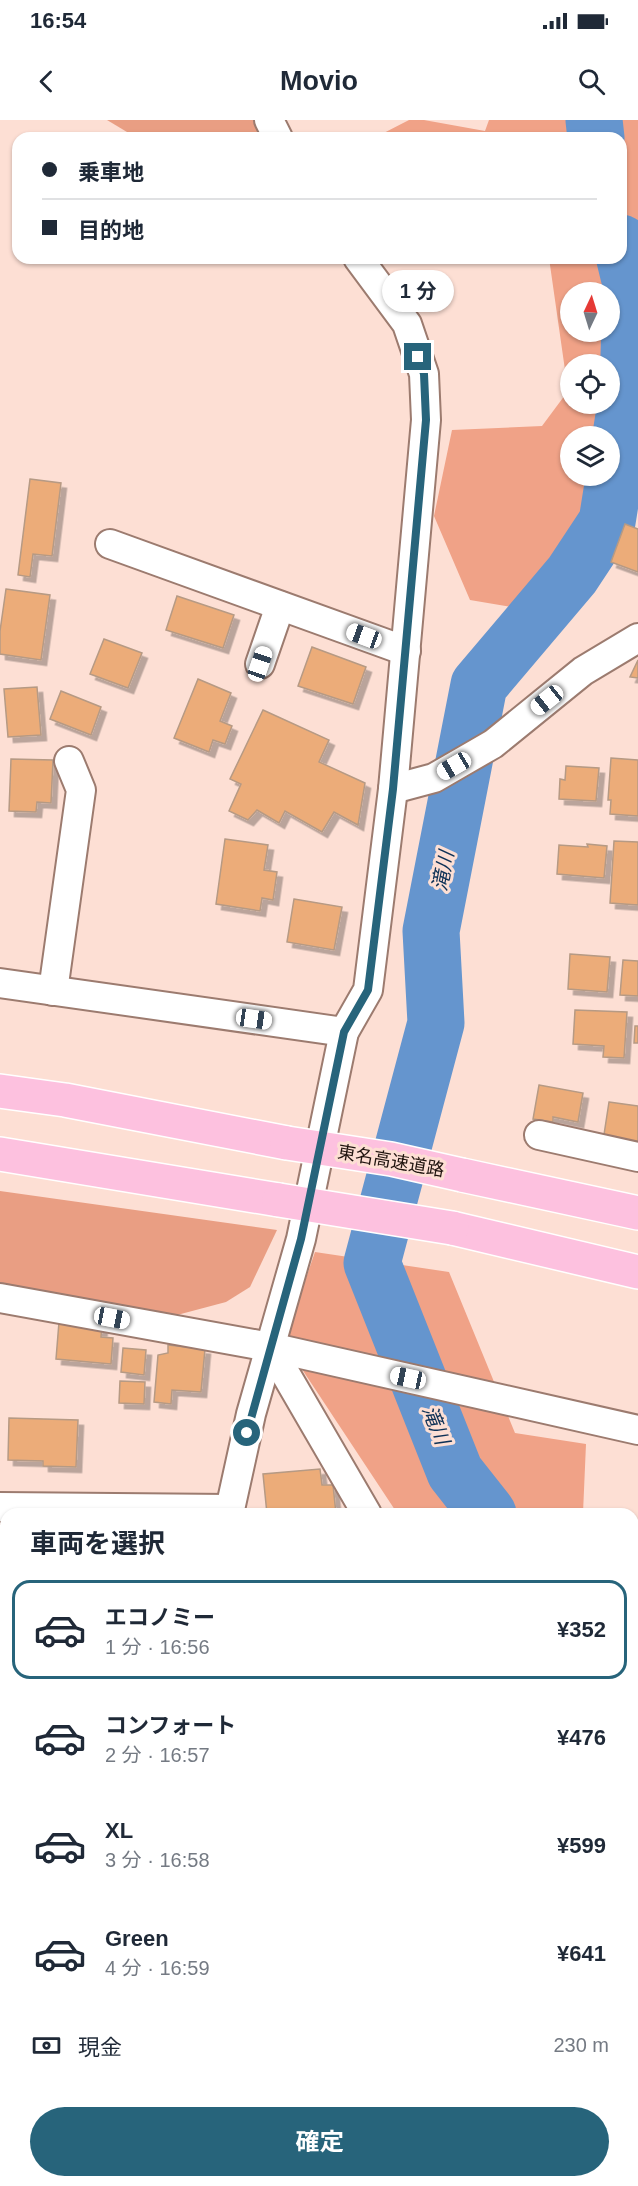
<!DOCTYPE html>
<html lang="ja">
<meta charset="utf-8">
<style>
:root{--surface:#fff;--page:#f6f6f7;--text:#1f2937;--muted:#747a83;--line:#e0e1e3;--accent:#27647b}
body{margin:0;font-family:Arial,"Noto Sans JP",sans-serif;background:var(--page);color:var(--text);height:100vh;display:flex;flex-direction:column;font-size:22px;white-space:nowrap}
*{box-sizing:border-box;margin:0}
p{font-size:20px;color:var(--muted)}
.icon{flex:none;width:33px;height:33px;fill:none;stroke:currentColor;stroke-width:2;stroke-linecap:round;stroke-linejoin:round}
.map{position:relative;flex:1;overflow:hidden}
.drawer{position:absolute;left:0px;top:1388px;width:639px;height:680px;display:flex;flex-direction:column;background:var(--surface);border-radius:18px 18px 0 0;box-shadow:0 2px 4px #0004}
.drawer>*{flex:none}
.guide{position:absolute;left:12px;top:12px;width:615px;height:132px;border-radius:18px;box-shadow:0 2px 4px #0004;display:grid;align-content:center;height:132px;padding:0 30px;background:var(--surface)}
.needle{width:39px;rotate:4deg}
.controls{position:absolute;left:560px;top:162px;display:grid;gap:12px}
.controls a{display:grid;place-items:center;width:60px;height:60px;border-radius:50%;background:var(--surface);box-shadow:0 2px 4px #0004;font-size:30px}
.end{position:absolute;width:27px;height:27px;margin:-14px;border:8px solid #27647b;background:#fff;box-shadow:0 0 0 3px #fff}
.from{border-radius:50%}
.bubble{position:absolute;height:42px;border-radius:21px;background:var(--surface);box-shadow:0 2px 4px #0004;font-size:20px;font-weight:700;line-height:42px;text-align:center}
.car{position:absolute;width:18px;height:36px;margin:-18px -9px;border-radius:8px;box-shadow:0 0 4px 2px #0007;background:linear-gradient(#fff 24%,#345 0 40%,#fff 0 76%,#345 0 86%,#fff 0)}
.guide b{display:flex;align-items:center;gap:21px;height:57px;font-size:22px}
.guide b+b{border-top:2px solid var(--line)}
.guide i{width:15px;height:15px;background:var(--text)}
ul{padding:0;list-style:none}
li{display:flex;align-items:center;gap:18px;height:99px;margin:0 12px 9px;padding:0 18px;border:3px solid transparent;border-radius:18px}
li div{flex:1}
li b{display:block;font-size:22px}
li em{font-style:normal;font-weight:700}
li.active{border-color:var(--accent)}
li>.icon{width:54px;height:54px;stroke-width:1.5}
h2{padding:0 30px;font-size:27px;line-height:72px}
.pay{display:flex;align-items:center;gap:15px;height:66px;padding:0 30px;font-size:22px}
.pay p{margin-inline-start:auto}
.primary-button{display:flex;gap:12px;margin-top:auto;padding:12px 30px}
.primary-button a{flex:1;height:69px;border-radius:36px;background:var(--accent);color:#fff;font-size:24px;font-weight:700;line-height:69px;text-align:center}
.status{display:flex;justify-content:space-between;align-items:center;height:42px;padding:0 30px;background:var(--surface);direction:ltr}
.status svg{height:16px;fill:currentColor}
header{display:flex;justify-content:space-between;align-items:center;height:78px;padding:0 30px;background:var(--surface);font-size:27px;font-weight:700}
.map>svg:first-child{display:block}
</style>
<div class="status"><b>16:54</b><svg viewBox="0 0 49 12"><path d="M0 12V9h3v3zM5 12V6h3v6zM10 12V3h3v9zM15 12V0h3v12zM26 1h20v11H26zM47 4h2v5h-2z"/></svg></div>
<header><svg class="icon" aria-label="back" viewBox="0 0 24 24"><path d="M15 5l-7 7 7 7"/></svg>Movio<svg class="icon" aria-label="search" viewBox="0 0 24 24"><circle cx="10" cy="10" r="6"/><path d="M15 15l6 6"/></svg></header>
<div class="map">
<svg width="638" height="2066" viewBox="0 0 638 2066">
<defs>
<filter id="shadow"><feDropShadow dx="5.5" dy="5.5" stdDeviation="0" flood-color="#0004"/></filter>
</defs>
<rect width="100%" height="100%" fill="#fddfd4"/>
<!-- green -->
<g fill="#e99e83">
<polygon points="107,0 272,0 280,18 137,18"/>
<polygon points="0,1071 277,1110 250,1167 226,1182 162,1199 0,1168"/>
</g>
<!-- forest -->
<g fill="#f0a287" fill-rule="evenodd">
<path d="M409,0H424L485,11L489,0H638V280L618,435L517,488L470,480L434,396L452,310L542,306L568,271L549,138H621V18H374ZM570,172H609V212H570ZM570,244H609V284H570ZM570,316H609V356H570Z"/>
<polygon points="315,1132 449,1152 515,1313 586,1324 583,1393 397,1393 284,1222"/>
<polygon points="633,1554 638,1562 638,1891 633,1861"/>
</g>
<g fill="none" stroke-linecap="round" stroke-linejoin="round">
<!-- river -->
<g stroke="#6595ce" stroke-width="57">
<polyline points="594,0 596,18"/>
<polyline points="488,1394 455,1352 372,1143 436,903 431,811 479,565 572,455 607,402 628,271 631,164 621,123"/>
<polyline points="633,1695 638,1706"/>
</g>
</g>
<!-- building -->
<g fill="#ecac79" stroke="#b69a84" stroke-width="1.5" filter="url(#shadow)">
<polygon points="30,359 61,363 52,436 33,434 30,457 18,455"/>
<polygon points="625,404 638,409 638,452 611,442"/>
<polygon points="6,469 50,475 41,540 0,534 0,511"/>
<polygon points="177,476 234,495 223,528 166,510"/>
<polygon points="104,519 142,533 128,568 90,554"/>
<polygon points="312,527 366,547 353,584 298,566"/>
<polygon points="638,540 638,558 630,557"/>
<polygon points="198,559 231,573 220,601 232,606 225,624 213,620 209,632 174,618"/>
<polygon points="37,567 41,615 8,617 4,569"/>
<polygon points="61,571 101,587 91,615 50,599"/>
<polygon points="263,590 329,620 319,642 365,663 358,705 334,692 322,712 285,691 279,703 257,690 248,700 229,691 241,664 230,659"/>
<polygon points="611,638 638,640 638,696 610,694 611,680 608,680"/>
<polygon points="11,639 53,640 51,683 37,682 36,692 9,691"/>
<polygon points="566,646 599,648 596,681 559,679 560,659 565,660"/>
<polygon points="225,719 268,725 264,750 277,752 273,780 262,778 260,791 216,784"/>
<polygon points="614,721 638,722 638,785 610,783"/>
<polygon points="587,724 607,726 604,758 557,754 559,725 588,727"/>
<polygon points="294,779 342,787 334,830 287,822"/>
<polygon points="570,834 610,837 607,872 568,869"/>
<polygon points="623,840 638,841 638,876 620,875"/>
<polygon points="575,890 627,892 624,938 603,937 604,926 573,924"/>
<polygon points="635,906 638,906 638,923 634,923"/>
<polygon points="539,965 583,973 578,1002 553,997 553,1002 533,999"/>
<polygon points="609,982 638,986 638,1026 603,1021"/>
<polygon points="59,1202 102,1206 101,1217 113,1218 111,1244 56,1239"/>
<polygon points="168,1225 205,1229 201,1272 172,1270 171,1284 154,1282 158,1235 168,1233"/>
<polygon points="123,1228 146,1230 144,1255 121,1252"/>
<polygon points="120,1261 145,1262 144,1284 119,1283"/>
<polygon points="9,1298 78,1300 76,1347 43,1346 43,1341 8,1340"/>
<polygon points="320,1349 322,1365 333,1365 336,1394 267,1394 263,1354"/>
<rect x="0" y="1409" width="6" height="32"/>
<polygon points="3,1599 6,1599 6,1637 0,1636"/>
<polygon points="0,1737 6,1738 6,1791 0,1790"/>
<polygon points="0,1869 6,1871 0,1888"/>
<polygon points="0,2049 6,2050 6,2061 9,2066 0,2066"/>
<polygon points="335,2061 420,2061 419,2066 335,2066"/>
<rect x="464" y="2061" width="55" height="5"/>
<polygon points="525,2061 552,2061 551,2066 525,2066"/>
</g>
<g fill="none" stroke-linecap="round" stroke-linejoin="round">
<defs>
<g id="street">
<polyline points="269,0 278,18"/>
<polyline points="110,424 406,531"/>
<polyline points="260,544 280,486"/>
<polyline points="393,669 434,658 493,624 583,551 638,518"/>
<polyline points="0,863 344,912"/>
<polyline points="53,871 81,670 69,641"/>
<polyline points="539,1015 638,1037"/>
<polyline points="0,1178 270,1227 638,1310"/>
<polyline points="270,1227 367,1394"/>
<polyline points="0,1387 230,1389"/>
<polyline points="229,1394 251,1294 301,1119 344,912 368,870 393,669 426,300 424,254 407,204 358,138"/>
<polyline points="633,2015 638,2036"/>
<polyline points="0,2033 6,2034"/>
<polyline points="206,2061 256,2066"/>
<polyline points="17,2066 18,2061"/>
<polyline points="146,2066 148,2061"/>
<polyline points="320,2066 320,2061"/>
</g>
<g id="highway">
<polyline points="0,971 65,980 287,1023"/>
<polyline points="0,1034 279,1080"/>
<polyline points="462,1055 638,1093"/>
<polyline points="452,1108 638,1152"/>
</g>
</defs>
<!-- street casing -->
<use href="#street" stroke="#9c7b6f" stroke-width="32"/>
<!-- highway casing -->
<use href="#highway" stroke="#fff" stroke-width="36"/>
<!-- street -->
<use href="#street" stroke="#fff" stroke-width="28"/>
<!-- highway -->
<use href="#highway" stroke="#fdc1df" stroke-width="33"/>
<defs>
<g id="highway-bridge">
<polyline points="287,1023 391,1039 462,1055"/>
<polyline points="279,1080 452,1108"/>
</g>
</defs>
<!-- highway-bridge casing -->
<use href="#highway-bridge" stroke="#fff" stroke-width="36" stroke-linecap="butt"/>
<!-- highway-bridge -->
<use href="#highway-bridge" stroke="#fdc1df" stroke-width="33"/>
</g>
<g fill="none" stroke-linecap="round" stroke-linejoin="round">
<!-- route -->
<polyline stroke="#27647b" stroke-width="8" points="247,1313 301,1119 344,912 368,870 393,669 426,300 424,254 418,237"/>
</g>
<g text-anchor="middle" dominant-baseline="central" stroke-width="6" stroke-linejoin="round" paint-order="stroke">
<!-- street labels -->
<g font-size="18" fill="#20140f" stroke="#fddfd4">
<text transform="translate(391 1041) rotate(10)">東名高速道路</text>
</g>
<!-- water labels -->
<g font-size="20" font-style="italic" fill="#0e3156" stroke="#fddfd4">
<text transform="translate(443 751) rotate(-79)">滝川</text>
<text transform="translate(436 1305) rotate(68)">滝川</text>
</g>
</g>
</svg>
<div class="controls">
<a><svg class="needle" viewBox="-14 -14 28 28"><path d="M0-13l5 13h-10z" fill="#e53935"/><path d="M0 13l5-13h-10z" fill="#747a83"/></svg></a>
<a><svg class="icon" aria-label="locate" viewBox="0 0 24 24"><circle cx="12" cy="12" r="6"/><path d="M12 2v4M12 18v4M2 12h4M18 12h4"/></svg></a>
<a><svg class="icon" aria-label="layers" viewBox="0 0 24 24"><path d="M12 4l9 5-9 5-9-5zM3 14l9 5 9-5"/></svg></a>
</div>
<i class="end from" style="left:247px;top:1313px"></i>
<i class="end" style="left:418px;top:237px"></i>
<div class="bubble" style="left:382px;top:150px;width:72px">1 分</div>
<i class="car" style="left:364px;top:516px;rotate:290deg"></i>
<i class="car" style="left:260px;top:544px;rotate:19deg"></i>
<i class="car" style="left:547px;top:580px;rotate:231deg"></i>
<i class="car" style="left:454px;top:646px;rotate:240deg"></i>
<i class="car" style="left:254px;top:899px;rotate:98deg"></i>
<i class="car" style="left:112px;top:1198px;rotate:101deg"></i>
<i class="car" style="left:408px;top:1258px;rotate:282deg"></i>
<div class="guide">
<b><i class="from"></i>乗車地</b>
<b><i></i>目的地</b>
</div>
<section class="drawer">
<h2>車両を選択</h2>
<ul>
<li class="active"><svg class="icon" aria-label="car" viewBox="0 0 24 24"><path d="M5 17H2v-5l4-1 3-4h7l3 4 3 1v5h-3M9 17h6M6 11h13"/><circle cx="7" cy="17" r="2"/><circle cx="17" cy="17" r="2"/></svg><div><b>エコノミー</b><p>1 分 · 16:56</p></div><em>¥352</em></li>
<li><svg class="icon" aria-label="car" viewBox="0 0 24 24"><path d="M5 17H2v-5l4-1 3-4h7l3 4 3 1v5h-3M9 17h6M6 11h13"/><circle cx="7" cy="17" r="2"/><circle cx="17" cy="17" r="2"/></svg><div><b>コンフォート</b><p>2 分 · 16:57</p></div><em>¥476</em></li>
<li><svg class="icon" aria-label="car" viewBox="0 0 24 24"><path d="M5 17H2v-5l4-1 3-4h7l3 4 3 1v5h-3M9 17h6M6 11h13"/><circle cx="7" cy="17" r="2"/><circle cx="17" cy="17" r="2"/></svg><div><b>XL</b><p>3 分 · 16:58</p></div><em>¥599</em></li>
<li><svg class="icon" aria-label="car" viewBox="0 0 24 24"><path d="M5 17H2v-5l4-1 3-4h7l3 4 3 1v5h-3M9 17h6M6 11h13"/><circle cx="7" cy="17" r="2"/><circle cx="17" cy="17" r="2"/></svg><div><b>Green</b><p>4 分 · 16:59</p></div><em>¥641</em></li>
</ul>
<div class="pay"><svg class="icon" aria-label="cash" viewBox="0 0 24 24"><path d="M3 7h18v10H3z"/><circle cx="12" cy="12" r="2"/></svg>現金<p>230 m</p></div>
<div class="primary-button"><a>確定</a></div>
</section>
</div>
